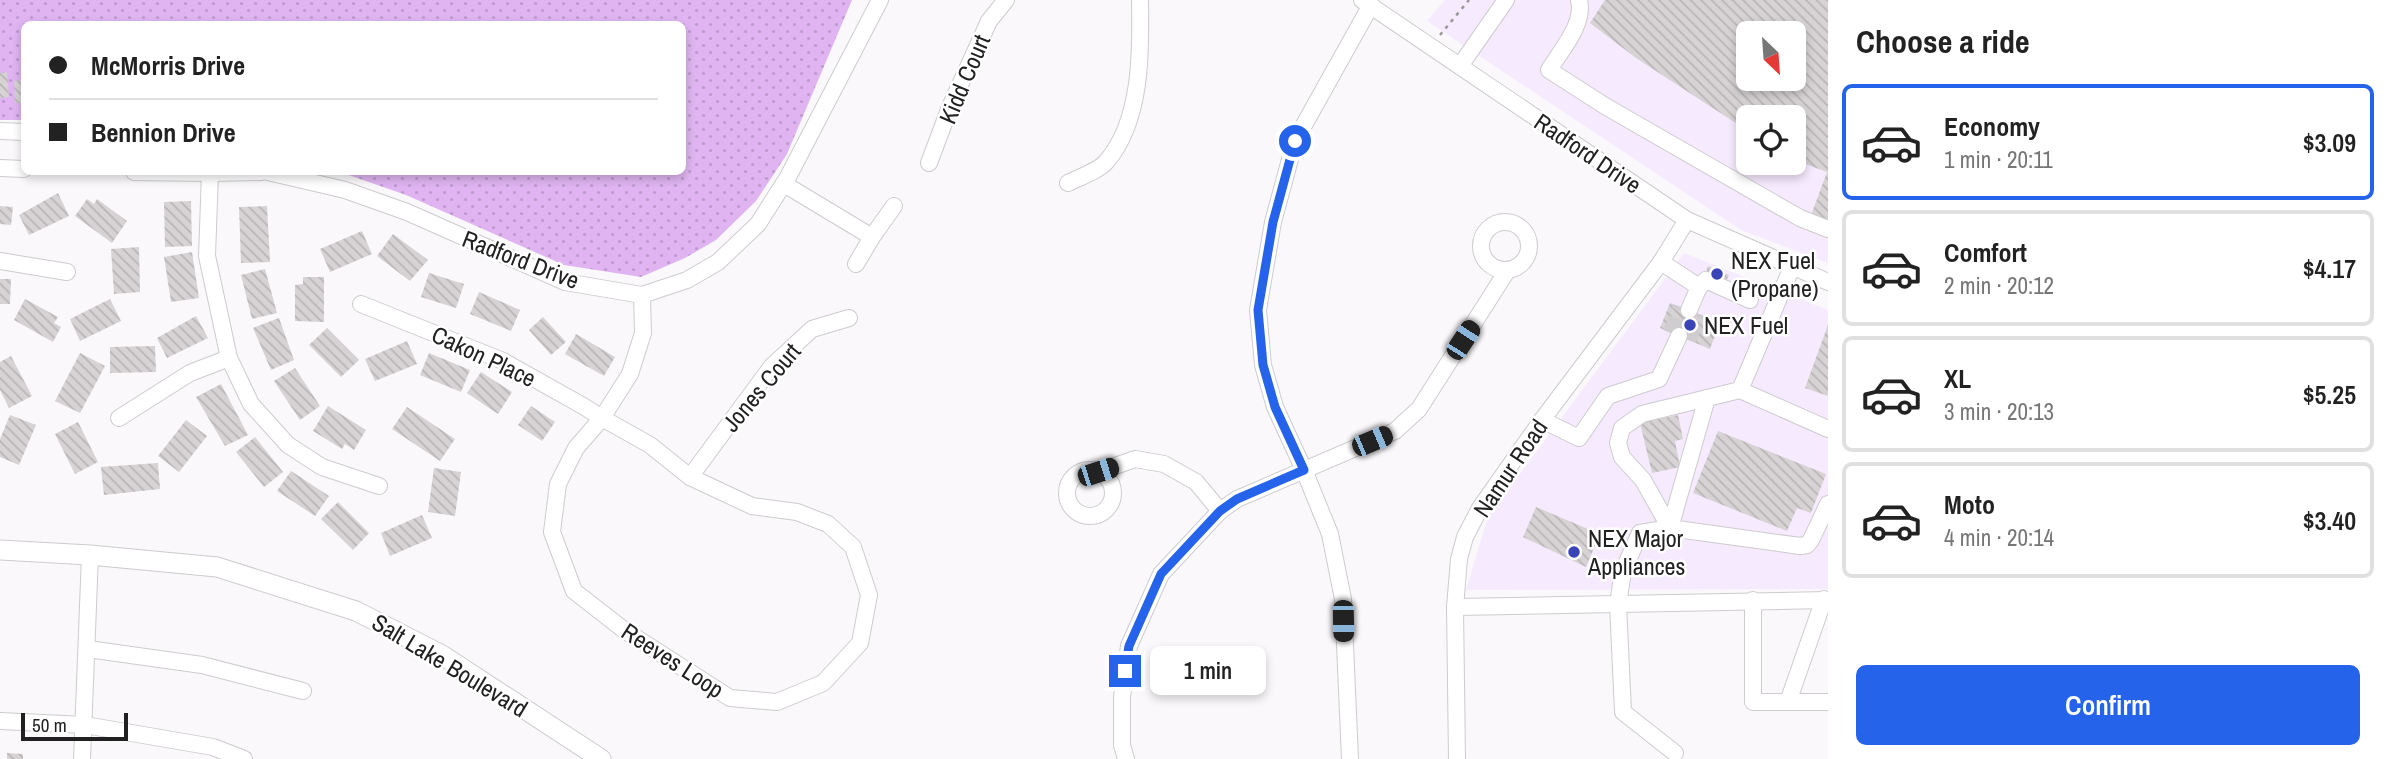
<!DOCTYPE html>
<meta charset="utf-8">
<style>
:root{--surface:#fff;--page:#f2f2f2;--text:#222;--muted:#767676;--line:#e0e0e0;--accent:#2563eb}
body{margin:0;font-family:"Archivo Narrow",sans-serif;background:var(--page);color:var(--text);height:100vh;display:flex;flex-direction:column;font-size:26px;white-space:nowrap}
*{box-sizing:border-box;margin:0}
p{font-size:23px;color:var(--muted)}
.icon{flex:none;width:38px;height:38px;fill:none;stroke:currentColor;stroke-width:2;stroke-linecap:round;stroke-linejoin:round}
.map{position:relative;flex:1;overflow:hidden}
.panel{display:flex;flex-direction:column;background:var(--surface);width:560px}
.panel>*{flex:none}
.banner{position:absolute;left:21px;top:21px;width:665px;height:154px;border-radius:10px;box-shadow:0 4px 10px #0003;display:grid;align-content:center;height:154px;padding:0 28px;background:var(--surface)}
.needle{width:46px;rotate:155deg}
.buttons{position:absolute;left:1736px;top:21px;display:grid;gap:14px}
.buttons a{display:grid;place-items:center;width:70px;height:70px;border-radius:10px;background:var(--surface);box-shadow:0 4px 10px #0003;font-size:35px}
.scale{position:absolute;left:21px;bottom:18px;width:107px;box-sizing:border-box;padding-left:7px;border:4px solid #222122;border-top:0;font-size:19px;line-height:24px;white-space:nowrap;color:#222122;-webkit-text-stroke:5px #fff;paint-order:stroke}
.end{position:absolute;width:32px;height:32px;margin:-16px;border:9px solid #2563eb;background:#fff;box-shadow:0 0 0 4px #fff}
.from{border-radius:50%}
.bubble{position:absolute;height:49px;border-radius:10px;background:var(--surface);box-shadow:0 4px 10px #0003;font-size:23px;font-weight:600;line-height:49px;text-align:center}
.car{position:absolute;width:21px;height:42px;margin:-21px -10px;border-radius:9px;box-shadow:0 0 5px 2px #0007;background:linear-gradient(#222 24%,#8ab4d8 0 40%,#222 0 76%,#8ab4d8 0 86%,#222 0)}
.banner b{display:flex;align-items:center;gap:24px;height:66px;font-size:26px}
.banner b+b{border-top:2px solid var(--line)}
.banner i{width:18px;height:18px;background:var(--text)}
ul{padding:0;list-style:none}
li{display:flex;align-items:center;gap:21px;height:116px;margin:0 14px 10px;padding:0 14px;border:4px solid var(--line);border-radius:10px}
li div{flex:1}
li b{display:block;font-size:26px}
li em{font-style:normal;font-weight:600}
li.current{border-color:var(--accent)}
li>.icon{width:63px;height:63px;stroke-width:1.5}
h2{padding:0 28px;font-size:32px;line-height:84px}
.action{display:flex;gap:14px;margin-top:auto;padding:14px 28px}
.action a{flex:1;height:80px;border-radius:10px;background:var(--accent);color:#fff;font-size:28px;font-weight:600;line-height:80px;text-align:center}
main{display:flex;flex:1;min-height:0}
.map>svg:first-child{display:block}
</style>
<main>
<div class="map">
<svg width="1828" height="759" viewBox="0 0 1828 759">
<defs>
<pattern id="grass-dots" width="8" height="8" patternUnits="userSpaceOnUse" patternTransform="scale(1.75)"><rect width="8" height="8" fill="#dfb4f1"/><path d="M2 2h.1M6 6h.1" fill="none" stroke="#bf9ace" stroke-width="1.8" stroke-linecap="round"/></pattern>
<pattern id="building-back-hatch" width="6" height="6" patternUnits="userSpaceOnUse" patternTransform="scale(1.75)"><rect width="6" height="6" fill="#d7d3d4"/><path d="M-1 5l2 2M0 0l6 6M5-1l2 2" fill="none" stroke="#b8b5b6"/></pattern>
</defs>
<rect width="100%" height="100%" fill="#faf8fb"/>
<!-- commercial -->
<g fill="#f6eafe" fill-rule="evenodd">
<path d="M1445,0H1828V263L1741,230L1427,21ZM1748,33H1794V79H1748ZM1748,117H1794V163H1748Z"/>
<polygon points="1684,253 1828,310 1828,589 1466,590 1488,517"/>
</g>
<!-- grass -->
<polygon fill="url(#grass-dots)" points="0,0 852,0 787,154 756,201 716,240 685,258 641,277 564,265 406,195 340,172 682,172 682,24 24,24 24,120 0,120"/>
<!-- building -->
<g fill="url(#building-back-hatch)" fill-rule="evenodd">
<path d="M1605,0H1828V224L1810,218L1827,172L1794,160V117H1748V131L1636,58L1590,23ZM1748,33H1794V79H1748Z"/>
<polygon points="7,72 9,97 0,98 0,73"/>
<polygon points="24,80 24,103 15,103 14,81"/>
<polygon points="58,193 69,216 29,235 19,215"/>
<polygon points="87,199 94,204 97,199 127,221 112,243 75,216"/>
<polygon points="191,201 192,246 165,247 164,202"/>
<polygon points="0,206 13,207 11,225 0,224"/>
<polygon points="267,206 270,262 241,263 239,207"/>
<polygon points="362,231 372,254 330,272 320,249"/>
<polygon points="393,234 428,260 410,281 377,256"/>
<polygon points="139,247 140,292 114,294 111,249"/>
<polygon points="192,252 199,298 171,302 164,257"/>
<polygon points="1708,266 1729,275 1725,283 1706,273"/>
<polygon points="265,269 277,313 252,319 241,275"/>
<polygon points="429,273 464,284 456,308 421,297"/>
<polygon points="303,277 324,277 324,322 295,321 295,285 303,284"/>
<polygon points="0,279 11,279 10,304 0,304"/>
<polygon points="479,292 520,310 511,331 470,314"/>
<polygon points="25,299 58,317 54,323 61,327 53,342 14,320"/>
<polygon points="110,299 121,321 80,341 70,319"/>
<polygon points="1670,303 1720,322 1710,349 1660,328"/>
<polygon points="196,316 208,338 167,358 157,338"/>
<polygon points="543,317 566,342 551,355 529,330"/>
<polygon points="279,318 294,360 271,370 253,328"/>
<polygon points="1828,325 1828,396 1805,388"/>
<polygon points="327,328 359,360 341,377 309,345"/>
<polygon points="576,334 615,357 604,376 565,354"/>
<polygon points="407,341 417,364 375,381 365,359"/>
<polygon points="155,346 156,372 110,373 110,347"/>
<polygon points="80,353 105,366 80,413 55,401"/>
<polygon points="429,353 470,370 461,392 420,375"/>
<polygon points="11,356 32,396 9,408 0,390 0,362"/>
<polygon points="295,368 320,406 300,420 274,381"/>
<polygon points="481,372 512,392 498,414 467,393"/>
<polygon points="221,384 248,435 225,446 196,397"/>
<polygon points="328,406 366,430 354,450 345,444 342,449 313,431"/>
<polygon points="531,406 555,422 542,441 518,425"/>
<polygon points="407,407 455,439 440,461 392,429"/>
<polygon points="10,415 36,425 19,465 0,457 0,439"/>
<polygon points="1678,415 1683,439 1675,441 1680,467 1652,473 1640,423"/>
<polygon points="186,420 207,436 179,472 158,456"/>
<polygon points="78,422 98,462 75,474 55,434"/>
<polygon points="1718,431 1826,474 1811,513 1797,508 1787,531 1693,493"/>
<polygon points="255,437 283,472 264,487 236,452"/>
<polygon points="158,463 160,489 104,495 101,467"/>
<polygon points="434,468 461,472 455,516 428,512"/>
<polygon points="291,471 329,496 315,516 277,491"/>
<polygon points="338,502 369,533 353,550 321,519"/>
<polygon points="1536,507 1600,534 1586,567 1523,537"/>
<polygon points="422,515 432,538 390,556 381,533"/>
<polygon points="7,753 23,754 23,759 7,759"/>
</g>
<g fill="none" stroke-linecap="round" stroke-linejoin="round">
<!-- minor-tunnel -->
<g stroke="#cfcdd0" stroke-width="16" stroke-dasharray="16 8" stroke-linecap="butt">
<polyline points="1671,333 1681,307"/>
<polyline points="1688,340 1698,314"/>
</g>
<defs>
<g id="minor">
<polyline points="1362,0 1687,220 1828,282"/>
<path d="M1579,0C1585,24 1561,50 1549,70L1605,106L1800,218L1828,229"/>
<polyline points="1460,66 1506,0"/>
<polyline points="0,131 24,132"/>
<polyline points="929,163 950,107 989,21 1006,0"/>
<polyline points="0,168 24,169"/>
<polyline points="134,172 210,173 262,172"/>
<polyline points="268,172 345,190 407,212 565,282 642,295 687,280 718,262 758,224 788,177 880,0"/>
<polyline points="210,173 207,256 229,358 251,404 288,445 322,467 379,486"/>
<path d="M1068,183C1080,177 1098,171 1106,162C1142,121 1141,51 1140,0"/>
<polyline points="784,184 872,237 894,206"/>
<circle cx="1505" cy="246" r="24"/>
<polyline points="0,261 67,272"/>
<polyline points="1661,262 1699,287 1689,310"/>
<polyline points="856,264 872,237"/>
<polyline points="1699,287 1706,280 1750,300"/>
<polyline points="361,304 503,361 583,406 602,418 650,445 690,477 752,506 797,512 828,524 853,547 869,595 860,643 823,683 777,702 730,698 624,630 574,591 552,532 558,484 576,448 602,418 630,374 643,333 642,295"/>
<polyline points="1740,390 1828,429"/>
<polyline points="119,418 190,373 229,358"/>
<polyline points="1542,420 1579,438 1608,396 1659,379 1679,336"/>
<circle cx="1090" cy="493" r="23"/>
<polyline points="1098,472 1135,459 1164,464 1196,482 1220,511"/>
<polyline points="690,477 772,366 812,329 849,318"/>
<polyline points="1670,528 1643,480 1622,457 1618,443 1622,428 1642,414 1740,390 1792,267"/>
<polyline points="1670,528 1707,398"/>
<polyline points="1824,599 1788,702 1828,702"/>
<polyline points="1753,600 1753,702 1788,702"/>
<polyline points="1455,607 1828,600"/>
<polyline points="88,649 202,665 303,691"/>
<polyline points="0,721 85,725 213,747 244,759"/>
<polyline points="1675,753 1623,712 1618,604 1623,571 1640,533 1670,528 1800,546 1807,545 1811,540 1828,504"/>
<polyline points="82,759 90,555"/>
<polyline points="1126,759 1122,745 1122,697 1129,646 1161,574 1220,511 1237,499 1395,431 1419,409 1507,271"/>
<polyline points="1350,759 1343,599 1330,534 1304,470 1275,407 1263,365 1258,310 1273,222 1295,141 1371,5"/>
<polyline points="1457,759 1455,607 1459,559 1465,537 1480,508 1542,420 1661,262 1687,220"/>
</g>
<polyline id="major" points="0,550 90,555 217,567 356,611 442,655 601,759"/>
</defs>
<!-- minor casing -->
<use href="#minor" stroke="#cdcbce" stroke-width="18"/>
<!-- major casing -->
<use href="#major" stroke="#cdcbce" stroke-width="21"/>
<!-- path -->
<polyline stroke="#9a989a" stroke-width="2.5" stroke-dasharray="3.5 5" stroke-linecap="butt" points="1440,35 1469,0"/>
<!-- minor -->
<use href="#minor" stroke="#fff" stroke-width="16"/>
<!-- major -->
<use href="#major" stroke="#fff" stroke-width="19"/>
</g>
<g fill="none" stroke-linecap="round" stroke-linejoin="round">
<!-- route -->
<polyline stroke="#2563eb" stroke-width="9" points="1125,671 1129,646 1161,574 1220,511 1237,499 1304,470 1275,407 1263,365 1258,310 1273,222 1295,141"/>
</g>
<!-- markers -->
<g fill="#3a44b7" stroke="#fff" stroke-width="2.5">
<circle cx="1717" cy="274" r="7"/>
<circle cx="1690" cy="325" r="7"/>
<circle cx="1574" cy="552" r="7"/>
</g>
<g text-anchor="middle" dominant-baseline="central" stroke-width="5" stroke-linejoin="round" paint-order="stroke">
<!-- street labels -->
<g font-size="24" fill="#222122" stroke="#fff">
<text transform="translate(964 79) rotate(-67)">Kidd Court</text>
<text transform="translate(1588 153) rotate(34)">Radford Drive</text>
<text transform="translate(521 259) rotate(21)">Radford Drive</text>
<text transform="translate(484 356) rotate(25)">Cakon Place</text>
<text transform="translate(761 387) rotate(-50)">Jones Court</text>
<text transform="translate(1510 468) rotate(-56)">Namur Road</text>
<text transform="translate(673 660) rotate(33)">Reeves Loop</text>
<text transform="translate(450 665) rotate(31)">Salt Lake Boulevard</text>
</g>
<!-- poi labels -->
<g font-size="24" fill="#222122" stroke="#fff" text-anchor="start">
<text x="1731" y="260">NEX Fuel<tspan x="1731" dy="28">(Propane)</tspan></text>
<text x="1704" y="325">NEX Fuel</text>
<text x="1588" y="538">NEX Major<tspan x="1588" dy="28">Appliances</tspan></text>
</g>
</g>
</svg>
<div class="buttons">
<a><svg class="needle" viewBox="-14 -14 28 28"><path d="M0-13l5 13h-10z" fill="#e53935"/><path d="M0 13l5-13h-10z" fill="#767676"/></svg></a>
<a><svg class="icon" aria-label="locate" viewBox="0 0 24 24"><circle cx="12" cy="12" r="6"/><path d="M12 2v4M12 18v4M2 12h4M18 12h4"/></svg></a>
</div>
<div class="scale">50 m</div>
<i class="end from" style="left:1295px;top:141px"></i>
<i class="end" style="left:1125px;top:671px"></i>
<div class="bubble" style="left:1150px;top:646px;width:116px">1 min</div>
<i class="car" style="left:1463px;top:340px;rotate:33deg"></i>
<i class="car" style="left:1372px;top:441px;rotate:67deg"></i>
<i class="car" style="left:1098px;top:472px;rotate:72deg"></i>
<i class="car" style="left:1343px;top:621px;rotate:179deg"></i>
<div class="banner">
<b><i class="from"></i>McMorris Drive</b>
<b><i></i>Bennion Drive</b>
</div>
</div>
<section class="panel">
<h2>Choose a ride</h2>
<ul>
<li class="current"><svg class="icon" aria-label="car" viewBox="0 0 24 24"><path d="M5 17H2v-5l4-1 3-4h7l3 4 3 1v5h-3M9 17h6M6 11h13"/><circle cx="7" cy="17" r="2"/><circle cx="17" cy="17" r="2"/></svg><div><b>Economy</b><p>1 min · 20:11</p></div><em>$3.09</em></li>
<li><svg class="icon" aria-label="car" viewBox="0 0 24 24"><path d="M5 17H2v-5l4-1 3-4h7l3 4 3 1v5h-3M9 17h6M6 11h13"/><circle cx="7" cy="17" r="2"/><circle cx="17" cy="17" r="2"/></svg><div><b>Comfort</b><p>2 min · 20:12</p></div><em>$4.17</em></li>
<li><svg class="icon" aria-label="car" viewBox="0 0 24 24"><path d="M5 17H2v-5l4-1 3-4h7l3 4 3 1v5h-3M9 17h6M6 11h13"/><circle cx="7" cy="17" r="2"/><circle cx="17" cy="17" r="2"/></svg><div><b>XL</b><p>3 min · 20:13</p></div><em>$5.25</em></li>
<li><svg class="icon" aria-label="car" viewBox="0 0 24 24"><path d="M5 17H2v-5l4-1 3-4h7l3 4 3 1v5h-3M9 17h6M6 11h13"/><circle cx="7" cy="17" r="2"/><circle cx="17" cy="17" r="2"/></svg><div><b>Moto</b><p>4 min · 20:14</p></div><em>$3.40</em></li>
</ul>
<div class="action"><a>Confirm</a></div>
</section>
</main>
